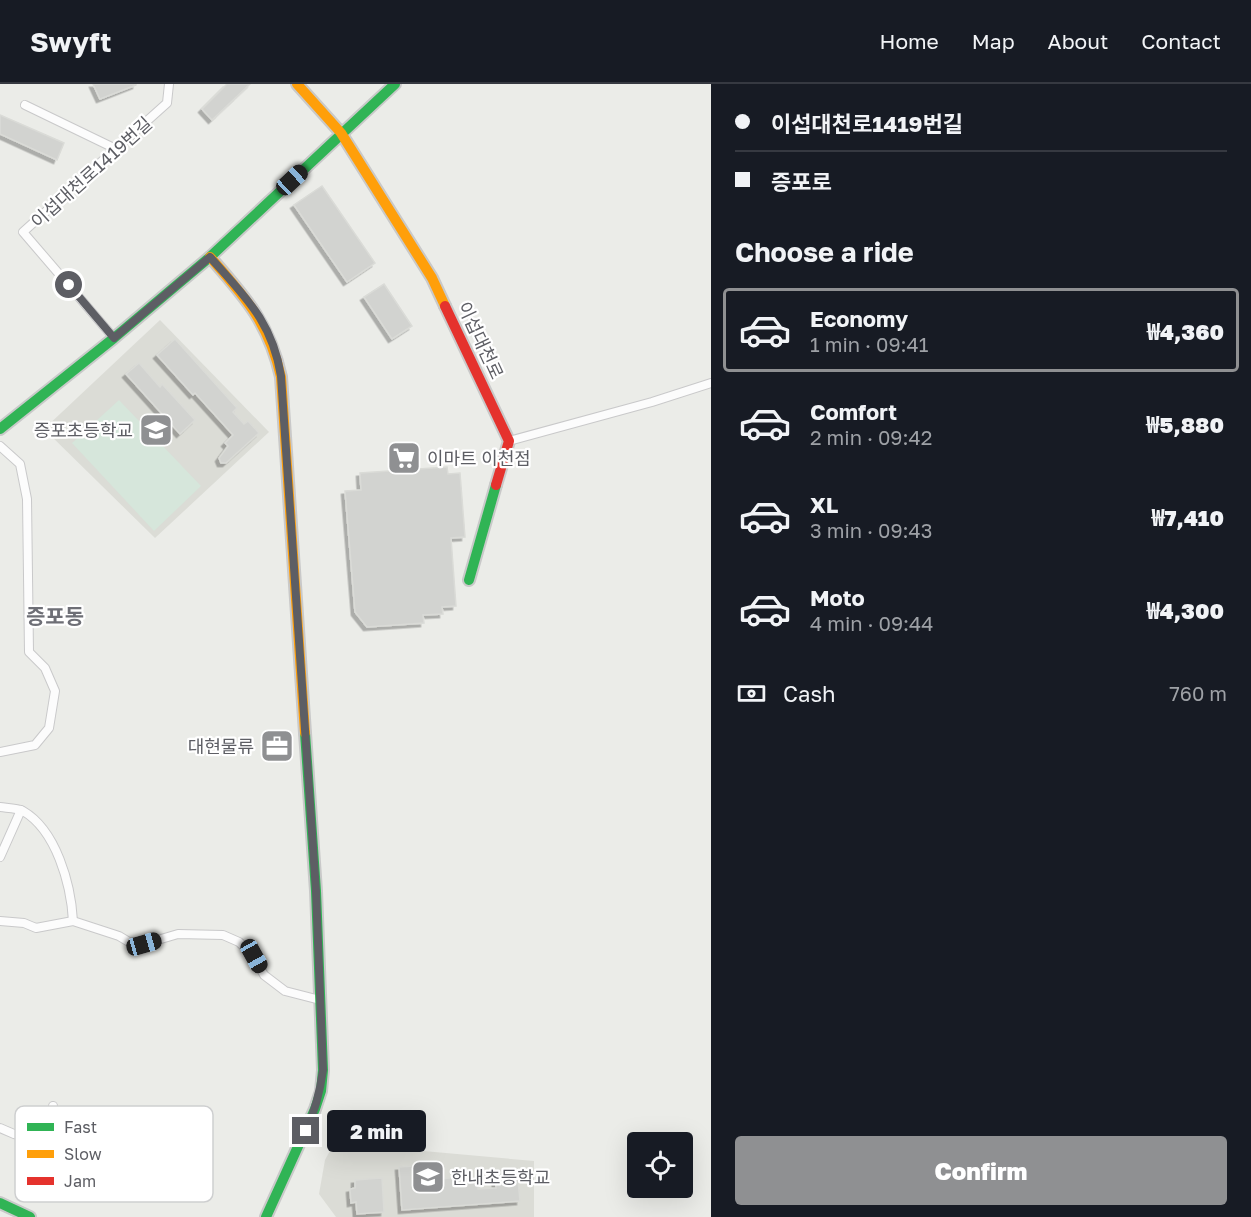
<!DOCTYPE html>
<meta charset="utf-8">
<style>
:root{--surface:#171b24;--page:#20242c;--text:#f1f3f6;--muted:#9ea1a6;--line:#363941;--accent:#8f9092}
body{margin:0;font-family:"Golos Text","Noto Sans KR",sans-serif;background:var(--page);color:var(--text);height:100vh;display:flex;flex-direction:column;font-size:22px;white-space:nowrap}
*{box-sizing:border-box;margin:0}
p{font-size:20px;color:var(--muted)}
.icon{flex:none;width:33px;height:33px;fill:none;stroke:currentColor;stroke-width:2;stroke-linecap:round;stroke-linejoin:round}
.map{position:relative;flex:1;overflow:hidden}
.sheet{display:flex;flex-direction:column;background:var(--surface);width:540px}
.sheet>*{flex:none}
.guide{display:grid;align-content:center;height:132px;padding:0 24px;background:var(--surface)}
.tools{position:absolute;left:627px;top:1048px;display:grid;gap:12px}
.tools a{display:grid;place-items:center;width:66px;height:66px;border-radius:6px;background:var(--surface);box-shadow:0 6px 24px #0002;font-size:30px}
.end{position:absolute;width:27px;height:27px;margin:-14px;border:8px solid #5d5e64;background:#fff;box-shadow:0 0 0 3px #fff}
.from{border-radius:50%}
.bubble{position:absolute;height:42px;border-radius:6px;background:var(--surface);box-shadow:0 6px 24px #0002;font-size:20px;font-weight:800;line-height:42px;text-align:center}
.car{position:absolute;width:18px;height:36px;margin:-18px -9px;border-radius:8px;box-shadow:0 0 4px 2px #0007;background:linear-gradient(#222 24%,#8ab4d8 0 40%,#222 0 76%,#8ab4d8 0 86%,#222 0)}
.guide b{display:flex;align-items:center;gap:21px;height:57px;font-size:22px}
.guide b+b{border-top:2px solid var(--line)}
.guide i{width:15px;height:15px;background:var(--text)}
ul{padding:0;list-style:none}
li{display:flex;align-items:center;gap:18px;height:84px;margin:0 12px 9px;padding:0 12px;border:3px solid transparent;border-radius:6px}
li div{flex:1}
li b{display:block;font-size:22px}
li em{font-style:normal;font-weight:800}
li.on{border-color:var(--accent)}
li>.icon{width:54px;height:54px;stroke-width:1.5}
h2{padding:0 24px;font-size:27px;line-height:72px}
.pay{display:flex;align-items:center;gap:15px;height:66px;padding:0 24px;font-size:22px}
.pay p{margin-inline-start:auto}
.action{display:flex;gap:12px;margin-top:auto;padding:12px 24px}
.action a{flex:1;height:69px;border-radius:6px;background:var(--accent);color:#fff;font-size:24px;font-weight:800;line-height:69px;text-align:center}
header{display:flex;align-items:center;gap:36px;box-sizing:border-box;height:84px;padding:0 30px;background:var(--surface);border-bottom:2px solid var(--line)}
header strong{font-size:28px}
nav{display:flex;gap:33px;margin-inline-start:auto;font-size:21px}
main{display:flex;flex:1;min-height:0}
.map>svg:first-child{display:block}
</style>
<header>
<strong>Swyft</strong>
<nav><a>Home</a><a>Map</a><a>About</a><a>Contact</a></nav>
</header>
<main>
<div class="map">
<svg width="711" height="1133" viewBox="0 0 711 1133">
<defs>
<filter id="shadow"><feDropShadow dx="-3.5" dy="3.5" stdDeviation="0" flood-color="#0004"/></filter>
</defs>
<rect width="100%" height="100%" fill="#ebece8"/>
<!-- education -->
<g fill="#dbdcd6">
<polygon points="160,236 269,348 155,454 44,345"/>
<polygon points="334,1059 534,1077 534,1133 336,1133 319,1110 325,1076"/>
</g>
<!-- green -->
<polygon fill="#d6e6db" points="119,316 201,402 154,447 72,359"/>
<!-- building -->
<g fill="#d2d3d0" stroke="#dadbd7" stroke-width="1.5" filter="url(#shadow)">
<polygon points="93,0 136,0 136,1 100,15"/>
<polygon points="227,0 250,0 212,36 202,25"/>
<polygon points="0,31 64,59 57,76 0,50"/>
<polygon points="322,102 375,179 347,198 294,121"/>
<polygon points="384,200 412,242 392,255 364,213"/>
<polygon points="175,255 237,324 233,328 244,340 248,337 259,349 226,379 221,379 219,374 228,362 225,359 233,351 195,309 193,311 157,271"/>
<polygon points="139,279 160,303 162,300 195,336 180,350 126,290"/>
<polygon points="447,383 448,390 460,389 465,453 451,454 456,522 442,523 443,530 423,531 424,539 367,543 355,528 345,407 361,406 360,389"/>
<polygon points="414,1082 415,1098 419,1098 420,1102 438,1100 438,1095 477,1092 478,1105 496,1104 495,1086 517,1084 520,1117 402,1126 399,1083"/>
<polygon points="382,1094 384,1128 357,1130 356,1118 351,1119 350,1105 355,1104 355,1096"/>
</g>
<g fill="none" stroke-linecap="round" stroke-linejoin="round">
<defs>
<g id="street">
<polyline points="25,21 116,65"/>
<polyline points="114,254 23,148 167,19 169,0"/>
<polyline points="509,357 652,318 711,299"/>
<polyline points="0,362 20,380 27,415 29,568 45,584 55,607 49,644 35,661 0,668"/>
<path d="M0,723C7,724 17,724 23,727C56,746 71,800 73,837"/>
<polyline points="0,773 21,726"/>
<polyline points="0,837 24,839 36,844 73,837 119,852 129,858 144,860 178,850 223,851 239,858 254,872 264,891 285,907 320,916"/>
<polyline points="0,1044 14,1050 50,1057 53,1022"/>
</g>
<g id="fast">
<polyline points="0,345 114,254 210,173 395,0"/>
<polyline points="469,496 496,401"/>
<polyline points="0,1119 30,1133"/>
<polyline points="266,1133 315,1025 321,1007 323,986 316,807 305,649"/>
</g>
<g id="slow">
<polyline points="297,0 341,49 432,194 445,222"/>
<path d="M210,173C245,213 269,239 281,293L305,649"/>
</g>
<polyline id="jam" points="445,222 509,357 496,401"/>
</defs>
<!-- street casing -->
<use href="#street" stroke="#c9c9ca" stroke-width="10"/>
<!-- fast casing -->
<use href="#fast" stroke="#c9c9c9" stroke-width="14"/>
<!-- slow casing -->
<use href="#slow" stroke="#c9c9c9" stroke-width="14"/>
<!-- jam casing -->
<use href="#jam" stroke="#c9c9c9" stroke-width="14"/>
<!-- street -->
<use href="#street" stroke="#fcfcfc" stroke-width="8"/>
<!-- fast -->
<use href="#fast" stroke="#30b455" stroke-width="10"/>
<!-- slow -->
<use href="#slow" stroke="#ff9f0a" stroke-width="10"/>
<!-- jam -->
<use href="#jam" stroke="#e5322d" stroke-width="10"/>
</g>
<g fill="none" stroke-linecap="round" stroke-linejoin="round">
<!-- route -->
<path stroke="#5d5e64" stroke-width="8" d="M69,201L114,254L210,173C245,213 272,237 281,292L316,807L323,986C320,1008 315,1027 306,1047"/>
</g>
<!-- icons -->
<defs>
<symbol id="school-square" viewBox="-11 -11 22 22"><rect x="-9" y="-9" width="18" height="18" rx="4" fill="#8f9092" stroke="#fff"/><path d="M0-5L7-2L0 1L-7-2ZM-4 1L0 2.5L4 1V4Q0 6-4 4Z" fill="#fff"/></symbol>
<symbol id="supermarket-square" viewBox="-11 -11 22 22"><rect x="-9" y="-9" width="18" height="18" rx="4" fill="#8f9092" stroke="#fff"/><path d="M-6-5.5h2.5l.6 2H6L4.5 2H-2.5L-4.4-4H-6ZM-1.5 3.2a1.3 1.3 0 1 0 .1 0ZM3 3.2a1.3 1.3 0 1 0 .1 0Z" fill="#fff"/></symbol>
<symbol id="office-square" viewBox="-11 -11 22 22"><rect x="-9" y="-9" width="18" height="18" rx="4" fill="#8f9092" stroke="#fff"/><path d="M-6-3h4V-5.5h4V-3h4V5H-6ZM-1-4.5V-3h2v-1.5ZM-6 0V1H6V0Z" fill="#fff"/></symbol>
</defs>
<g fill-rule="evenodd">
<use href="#school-square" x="137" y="327" width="38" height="38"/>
<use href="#supermarket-square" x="385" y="355" width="38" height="38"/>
<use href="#office-square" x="258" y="643" width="38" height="38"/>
<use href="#school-square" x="409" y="1074" width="38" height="38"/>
</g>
<g text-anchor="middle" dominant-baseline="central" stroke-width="4.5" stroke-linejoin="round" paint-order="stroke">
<!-- street labels -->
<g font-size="18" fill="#5d5e64" stroke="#fff">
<text transform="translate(91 88) rotate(-42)">이섭대천로1419번길</text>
<text transform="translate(481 256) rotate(65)">이섭대천로</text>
</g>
<!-- poi labels -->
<g font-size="18" fill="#5d5e64" stroke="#fff" text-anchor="end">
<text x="133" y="346">증포초등학교</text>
<text x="427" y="374" text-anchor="start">이마트 이천점</text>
<text x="254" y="662">대현물류</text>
<text x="451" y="1093" text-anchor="start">한내초등학교</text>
</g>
<!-- quarter labels -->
<g font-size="21" font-weight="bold" fill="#6e6f76" stroke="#fff">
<text x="55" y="532">증포동</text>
</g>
</g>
<!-- legend -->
<rect x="15" y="1022" width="198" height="96" rx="9" fill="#fff" stroke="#cecfd0" stroke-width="1.5"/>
<rect x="27" y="1039" width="27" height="8" fill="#30b455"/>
<rect x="27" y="1066" width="27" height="8" fill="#ff9f0a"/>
<rect x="27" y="1093" width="27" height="8" fill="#e5322d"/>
<g font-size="16" fill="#5d5e64">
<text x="64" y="1049">Fast</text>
<text x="64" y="1076">Slow</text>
<text x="64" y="1103">Jam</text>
</g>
</svg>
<div class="tools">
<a><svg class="icon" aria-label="locate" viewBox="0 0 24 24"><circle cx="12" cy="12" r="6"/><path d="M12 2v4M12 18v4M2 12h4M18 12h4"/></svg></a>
</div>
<i class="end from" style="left:69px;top:201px"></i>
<i class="end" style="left:306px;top:1047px"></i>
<div class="bubble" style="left:327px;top:1026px;width:99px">2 min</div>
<i class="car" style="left:292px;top:96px;rotate:47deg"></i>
<i class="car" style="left:144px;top:860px;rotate:74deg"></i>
<i class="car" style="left:254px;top:872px;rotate:151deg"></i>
</div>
<section class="sheet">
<div class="guide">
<b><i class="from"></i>이섭대천로1419번길</b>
<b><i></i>증포로</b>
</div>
<h2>Choose a ride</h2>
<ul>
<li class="on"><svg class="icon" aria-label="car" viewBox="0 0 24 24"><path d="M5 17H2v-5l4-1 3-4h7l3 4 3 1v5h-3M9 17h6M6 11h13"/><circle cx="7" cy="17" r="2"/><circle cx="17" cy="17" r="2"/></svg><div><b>Economy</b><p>1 min · 09:41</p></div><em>₩4,360</em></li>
<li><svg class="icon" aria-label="car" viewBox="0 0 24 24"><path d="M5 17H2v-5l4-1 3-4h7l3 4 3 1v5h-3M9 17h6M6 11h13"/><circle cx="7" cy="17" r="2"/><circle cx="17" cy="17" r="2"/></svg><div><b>Comfort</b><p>2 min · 09:42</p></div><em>₩5,880</em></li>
<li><svg class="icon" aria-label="car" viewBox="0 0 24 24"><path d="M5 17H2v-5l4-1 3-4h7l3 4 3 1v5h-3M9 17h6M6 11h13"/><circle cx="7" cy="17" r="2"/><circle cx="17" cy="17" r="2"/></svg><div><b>XL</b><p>3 min · 09:43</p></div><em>₩7,410</em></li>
<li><svg class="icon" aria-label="car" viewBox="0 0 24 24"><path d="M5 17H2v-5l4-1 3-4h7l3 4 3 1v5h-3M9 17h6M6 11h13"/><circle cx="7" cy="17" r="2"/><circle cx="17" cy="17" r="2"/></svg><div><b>Moto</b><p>4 min · 09:44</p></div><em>₩4,300</em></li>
</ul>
<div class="pay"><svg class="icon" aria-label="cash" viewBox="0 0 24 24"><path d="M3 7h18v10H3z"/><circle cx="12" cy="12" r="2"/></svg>Cash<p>760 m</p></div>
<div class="action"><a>Confirm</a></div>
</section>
</main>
